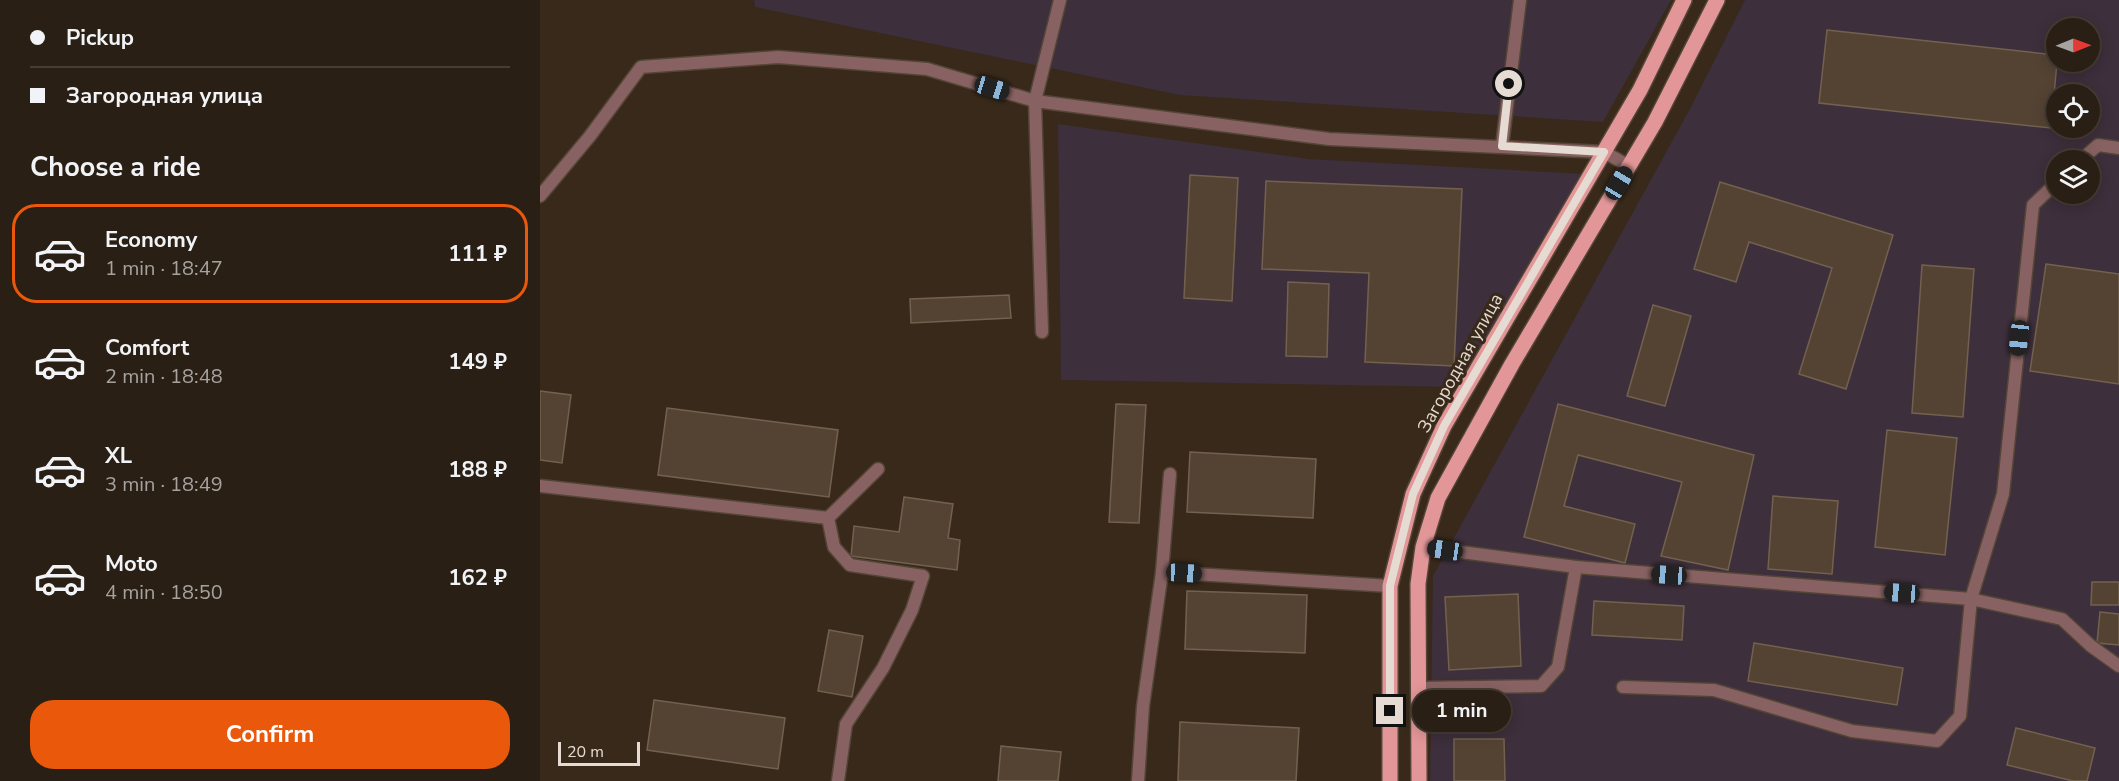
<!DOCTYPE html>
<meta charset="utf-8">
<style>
:root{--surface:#2a1f14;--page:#362c22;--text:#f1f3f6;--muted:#a5a2a0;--line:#463d34;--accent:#ea580c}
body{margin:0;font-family:"Nunito Sans",sans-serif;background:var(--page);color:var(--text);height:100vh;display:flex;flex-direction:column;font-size:22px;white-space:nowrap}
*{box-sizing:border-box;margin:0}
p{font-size:20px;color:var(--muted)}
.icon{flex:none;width:33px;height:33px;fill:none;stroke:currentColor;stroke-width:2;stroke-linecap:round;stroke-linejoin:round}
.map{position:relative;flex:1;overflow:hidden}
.drawer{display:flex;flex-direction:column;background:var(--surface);width:540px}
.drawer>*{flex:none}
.top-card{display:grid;align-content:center;height:132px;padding:0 30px;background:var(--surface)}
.needle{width:39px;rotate:89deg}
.controls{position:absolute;left:1506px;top:18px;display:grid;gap:12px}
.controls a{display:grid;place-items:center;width:54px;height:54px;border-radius:50%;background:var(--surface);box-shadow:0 3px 15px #0003,0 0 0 2px var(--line);font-size:30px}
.scale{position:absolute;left:18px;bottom:15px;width:82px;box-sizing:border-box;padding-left:6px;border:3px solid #e5dbd2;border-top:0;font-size:16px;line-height:21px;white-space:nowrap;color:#e5dbd2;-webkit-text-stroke:4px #38291a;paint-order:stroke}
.end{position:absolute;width:27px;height:27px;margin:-14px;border:8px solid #e5dbd2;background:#111;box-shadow:0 0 0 3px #111}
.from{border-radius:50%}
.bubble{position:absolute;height:42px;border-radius:21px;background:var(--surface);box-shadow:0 3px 15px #0003,0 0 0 2px var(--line);font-size:20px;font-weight:700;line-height:42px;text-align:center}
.car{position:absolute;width:18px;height:36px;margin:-18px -9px;border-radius:8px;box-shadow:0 0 4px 2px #0007;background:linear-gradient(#222 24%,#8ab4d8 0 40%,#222 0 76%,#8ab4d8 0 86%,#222 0)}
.top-card b{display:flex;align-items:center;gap:21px;height:57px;font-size:22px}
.top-card b+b{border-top:2px solid var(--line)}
.top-card i{width:15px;height:15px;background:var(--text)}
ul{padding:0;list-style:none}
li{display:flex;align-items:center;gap:18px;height:99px;margin:0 12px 9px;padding:0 18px;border:3px solid transparent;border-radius:24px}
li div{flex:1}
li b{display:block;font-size:22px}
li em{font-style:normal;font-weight:700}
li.active{border-color:var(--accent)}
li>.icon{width:54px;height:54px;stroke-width:1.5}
h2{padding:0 30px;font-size:27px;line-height:72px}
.primary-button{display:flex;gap:12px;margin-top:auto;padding:12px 30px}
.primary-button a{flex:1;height:69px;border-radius:24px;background:var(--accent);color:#fff;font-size:24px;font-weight:700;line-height:69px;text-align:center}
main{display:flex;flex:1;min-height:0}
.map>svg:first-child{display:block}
</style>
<main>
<section class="drawer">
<div class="top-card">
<b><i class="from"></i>Pickup</b>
<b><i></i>Загородная улица</b>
</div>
<h2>Choose a ride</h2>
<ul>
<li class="active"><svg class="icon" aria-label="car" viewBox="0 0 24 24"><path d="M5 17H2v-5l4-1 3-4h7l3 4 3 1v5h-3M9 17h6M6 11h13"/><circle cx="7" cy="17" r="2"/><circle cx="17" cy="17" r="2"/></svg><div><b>Economy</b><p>1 min · 18:47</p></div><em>111 ₽</em></li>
<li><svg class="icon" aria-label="car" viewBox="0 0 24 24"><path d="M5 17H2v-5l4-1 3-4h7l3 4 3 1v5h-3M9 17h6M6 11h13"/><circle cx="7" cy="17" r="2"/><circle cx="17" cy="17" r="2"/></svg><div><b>Comfort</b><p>2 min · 18:48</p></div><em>149 ₽</em></li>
<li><svg class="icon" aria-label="car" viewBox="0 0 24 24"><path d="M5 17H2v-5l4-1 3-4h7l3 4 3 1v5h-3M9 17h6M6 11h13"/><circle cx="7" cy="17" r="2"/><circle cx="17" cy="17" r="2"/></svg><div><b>XL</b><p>3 min · 18:49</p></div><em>188 ₽</em></li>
<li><svg class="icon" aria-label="car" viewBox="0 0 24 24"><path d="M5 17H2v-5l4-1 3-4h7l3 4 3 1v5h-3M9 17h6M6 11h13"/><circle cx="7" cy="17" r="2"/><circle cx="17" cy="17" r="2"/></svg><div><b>Moto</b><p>4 min · 18:50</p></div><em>162 ₽</em></li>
</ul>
<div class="primary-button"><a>Confirm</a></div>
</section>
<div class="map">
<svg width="1579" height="781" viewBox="0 0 1579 781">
<rect width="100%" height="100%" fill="#38291a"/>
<!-- industrial -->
<g fill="#3d2f3b" fill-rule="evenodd">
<polygon points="214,0 1131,0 1063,122 640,95 215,7"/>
<path d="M1205,0H1579V781H890L893,576L1152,105ZM1516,28H1550V62H1516ZM1516,94H1550V128H1516ZM1516,160H1550V194H1516Z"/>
<polygon points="518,124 769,159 1045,174 918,387 521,380"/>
</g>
<!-- building -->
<g fill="#544333" stroke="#736150" stroke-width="1.5">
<polygon points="1287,30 1516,55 1517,62 1511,128 1279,103"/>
<polygon points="650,175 698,178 692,301 644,298"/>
<polygon points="726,181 922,189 914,366 825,362 829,273 722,269"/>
<polygon points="1180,182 1353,235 1306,389 1259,374 1292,268 1209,242 1196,282 1154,269"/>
<polygon points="1506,264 1579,274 1579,384 1490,371"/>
<polygon points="1382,265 1434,269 1423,417 1372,413"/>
<polygon points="748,282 789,284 787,357 746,356"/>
<polygon points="469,295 471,318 371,323 370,299"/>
<polygon points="1113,305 1151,316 1125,406 1087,396"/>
<polygon points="0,391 31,395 22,463 0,460"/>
<polygon points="576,404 606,405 599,523 569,522"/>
<polygon points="1018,404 1214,455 1188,570 1121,556 1142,482 1038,455 1024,506 1095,524 1085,563 984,537"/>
<polygon points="127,408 298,430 289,497 118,475"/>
<polygon points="1347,430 1417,438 1405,555 1335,547"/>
<polygon points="650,452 776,459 773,518 647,512"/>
<polygon points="1233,496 1298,501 1292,574 1228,569"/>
<polygon points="364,497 413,504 408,538 420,540 417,570 311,556 314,526 359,532"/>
<polygon points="1552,582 1579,582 1579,605 1551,605"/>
<polygon points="647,591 767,595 765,653 645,649"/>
<polygon points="978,594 981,666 909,670 905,597"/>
<polygon points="1054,601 1144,606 1142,640 1052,635"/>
<polygon points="1560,612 1579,614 1579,645 1557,643"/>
<polygon points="289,630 323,636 312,697 278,691"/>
<polygon points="1214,643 1363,668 1357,705 1208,681"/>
<polygon points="114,700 245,718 238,769 107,750"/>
<polygon points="640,722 759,728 756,781 638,781"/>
<polygon points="1476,728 1555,748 1547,781 1533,781 1467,765"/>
<polygon points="914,739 964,739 965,781 914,781"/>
<polygon points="461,746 521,752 518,781 458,781"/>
</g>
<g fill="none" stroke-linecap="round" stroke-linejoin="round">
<defs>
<g id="lane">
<polyline points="962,146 980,0"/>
<polyline points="1541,160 1558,145 1579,148"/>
<polyline points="0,196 50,136 101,67 238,57 387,69 495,101 789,139 1064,152 1089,166"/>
<polyline points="502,332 495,101 520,0"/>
<polyline points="0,486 288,518"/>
<polyline points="883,547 1036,567"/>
<polyline points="622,572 630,474"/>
<polyline points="1083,687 1174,690 1312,731 1397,741 1420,716 1431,599 1463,494 1493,205 1516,183"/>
<polyline points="878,688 1001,686 1018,667 1036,567 1431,599 1522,619 1551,646 1579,666"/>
<polyline points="298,781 306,724 343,668 372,610 383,576 310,565 294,547 288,518 338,469"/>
<polyline points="598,781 603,706 622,572 850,586"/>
</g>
<g id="primary">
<polyline points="850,781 850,586 873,494 904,426 1100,90 1144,0"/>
<polyline points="879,781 878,584 883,547 898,498 972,364 1115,122 1177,0"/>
</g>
</defs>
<!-- lane casing -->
<use href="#lane" stroke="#544537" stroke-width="15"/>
<!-- primary casing -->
<use href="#primary" stroke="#544537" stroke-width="18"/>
<!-- lane -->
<use href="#lane" stroke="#886262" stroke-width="12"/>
<!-- primary -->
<use href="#primary" stroke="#e29697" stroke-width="15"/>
</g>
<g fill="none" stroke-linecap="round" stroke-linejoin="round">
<!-- route -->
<polyline stroke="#e5dbd2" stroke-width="8" points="850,711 850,586 873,494 904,426 1064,152 962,146 969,84"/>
</g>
<g text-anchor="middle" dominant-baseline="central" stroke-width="6" stroke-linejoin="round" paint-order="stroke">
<!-- street labels -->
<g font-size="18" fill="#e5dbd2" stroke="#38291a">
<text transform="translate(920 363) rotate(-61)">Загородная улица</text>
</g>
</g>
</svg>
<div class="controls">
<a><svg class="needle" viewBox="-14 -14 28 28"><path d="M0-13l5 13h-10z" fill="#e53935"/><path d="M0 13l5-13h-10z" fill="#a5a2a0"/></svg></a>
<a><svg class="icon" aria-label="locate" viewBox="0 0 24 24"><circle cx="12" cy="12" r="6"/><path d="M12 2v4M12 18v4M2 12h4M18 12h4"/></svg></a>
<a><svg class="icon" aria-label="layers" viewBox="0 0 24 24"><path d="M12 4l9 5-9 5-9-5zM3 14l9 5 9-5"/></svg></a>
</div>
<div class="scale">20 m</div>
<i class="end from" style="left:969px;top:84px"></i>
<i class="end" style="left:850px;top:711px"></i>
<div class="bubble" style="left:872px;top:690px;width:99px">1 min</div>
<i class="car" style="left:452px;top:88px;rotate:107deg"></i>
<i class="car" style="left:1079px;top:183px;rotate:31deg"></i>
<i class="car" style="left:1479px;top:338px;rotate:186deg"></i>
<i class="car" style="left:905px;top:550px;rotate:278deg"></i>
<i class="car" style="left:644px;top:573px;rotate:93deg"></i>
<i class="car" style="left:1129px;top:575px;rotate:274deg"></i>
<i class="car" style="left:1362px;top:593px;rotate:274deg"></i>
</div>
</main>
